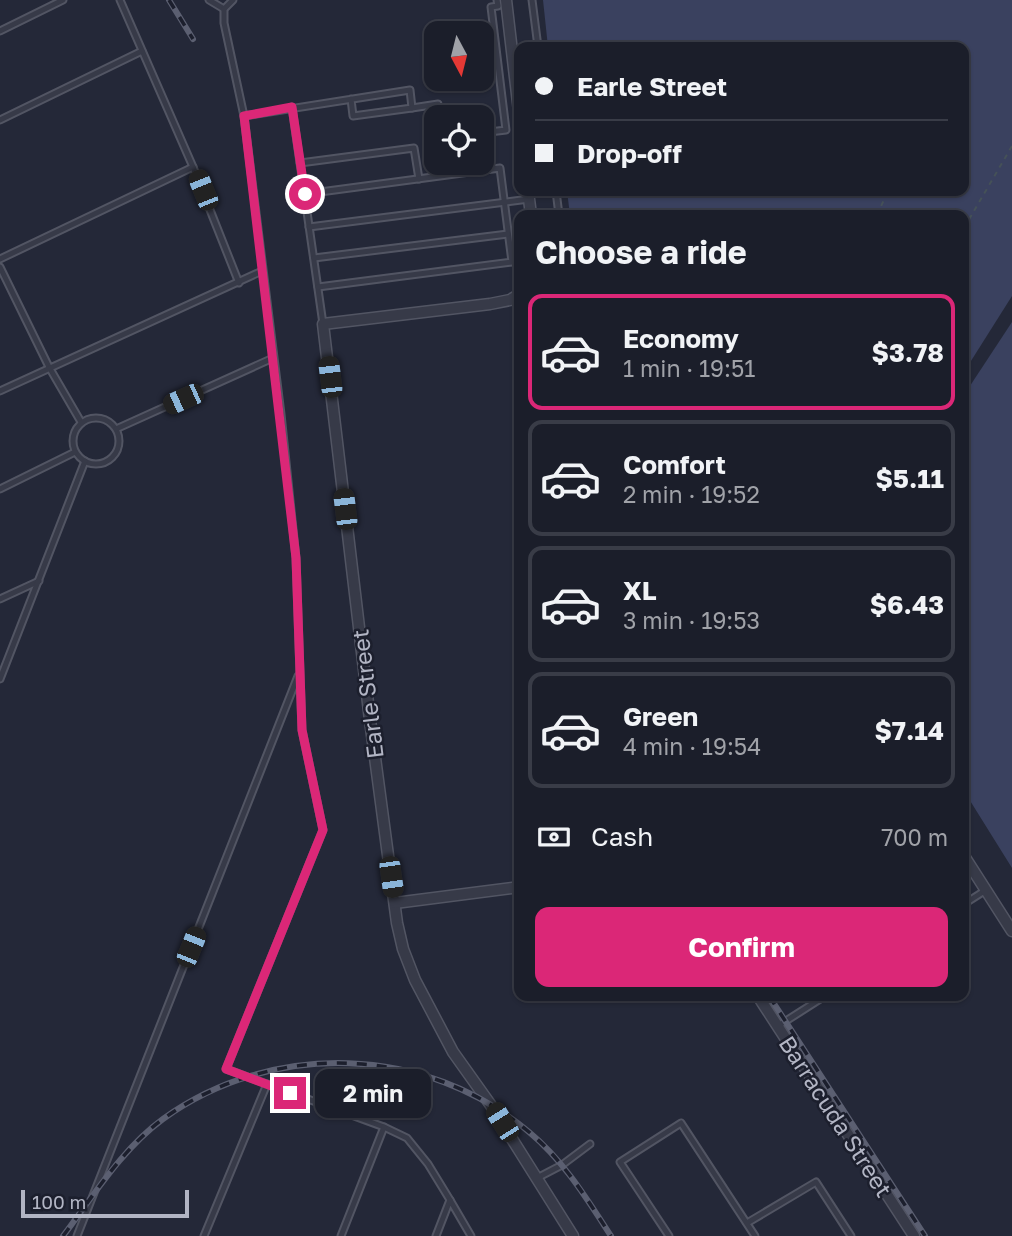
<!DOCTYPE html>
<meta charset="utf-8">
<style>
:root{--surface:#1b1e2a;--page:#242732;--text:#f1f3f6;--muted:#a0a2a8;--line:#393c47;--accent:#db2777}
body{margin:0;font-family:"Golos Text",sans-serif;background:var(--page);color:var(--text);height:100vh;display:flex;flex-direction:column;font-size:26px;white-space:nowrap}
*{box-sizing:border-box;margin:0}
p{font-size:23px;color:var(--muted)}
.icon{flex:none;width:38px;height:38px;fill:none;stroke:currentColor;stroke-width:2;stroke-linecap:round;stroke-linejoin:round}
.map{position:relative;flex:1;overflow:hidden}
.sheet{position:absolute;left:514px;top:210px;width:455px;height:791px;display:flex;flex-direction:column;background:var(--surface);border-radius:14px;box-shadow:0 2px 5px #0004,0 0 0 2px var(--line)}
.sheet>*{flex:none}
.banner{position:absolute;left:514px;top:42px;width:455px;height:154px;border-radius:14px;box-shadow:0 2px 5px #0004,0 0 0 2px var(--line);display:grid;align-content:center;height:154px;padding:0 21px;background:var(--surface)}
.needle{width:46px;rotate:173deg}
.controls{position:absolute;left:424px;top:21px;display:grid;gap:14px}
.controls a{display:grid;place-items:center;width:70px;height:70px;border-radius:14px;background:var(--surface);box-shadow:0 2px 5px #0004,0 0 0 2px var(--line);font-size:35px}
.scale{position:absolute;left:21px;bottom:18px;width:168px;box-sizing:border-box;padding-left:7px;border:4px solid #b2b5c4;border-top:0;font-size:19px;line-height:24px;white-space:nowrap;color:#b2b5c4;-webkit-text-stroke:5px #1c1f2d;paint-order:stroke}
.end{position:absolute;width:32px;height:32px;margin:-16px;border:9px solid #db2777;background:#fff;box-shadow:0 0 0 4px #fff}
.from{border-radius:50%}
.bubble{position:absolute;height:49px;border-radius:14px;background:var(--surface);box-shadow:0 2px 5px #0004,0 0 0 2px var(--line);font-size:23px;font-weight:700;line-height:49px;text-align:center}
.car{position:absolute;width:21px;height:42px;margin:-21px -10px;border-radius:9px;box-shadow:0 0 5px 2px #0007;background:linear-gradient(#222 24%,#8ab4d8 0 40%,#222 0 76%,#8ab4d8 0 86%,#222 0)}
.banner b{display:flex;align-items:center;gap:24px;height:66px;font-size:26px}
.banner b+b{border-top:2px solid var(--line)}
.banner i{width:18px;height:18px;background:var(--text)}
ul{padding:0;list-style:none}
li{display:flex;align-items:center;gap:21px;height:116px;margin:0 14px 10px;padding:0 7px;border:4px solid var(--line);border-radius:14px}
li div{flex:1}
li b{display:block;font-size:26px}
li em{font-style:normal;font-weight:700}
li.active{border-color:var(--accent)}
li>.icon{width:63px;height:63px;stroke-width:1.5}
h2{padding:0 21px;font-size:32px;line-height:84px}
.pay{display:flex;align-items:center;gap:18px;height:77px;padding:0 21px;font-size:26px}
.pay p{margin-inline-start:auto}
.primary-button{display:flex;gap:14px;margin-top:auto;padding:14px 21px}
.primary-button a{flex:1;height:80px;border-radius:14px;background:var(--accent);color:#fff;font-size:28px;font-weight:700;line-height:80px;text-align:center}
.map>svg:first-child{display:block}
</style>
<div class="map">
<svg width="1012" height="1236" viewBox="0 0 1012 1236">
<rect width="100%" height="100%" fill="#242838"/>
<!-- water -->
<polygon fill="#3a415f" points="543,0 1012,0 1012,868 964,791 964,215 570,215 567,191 964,191 964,47 548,47"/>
<!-- pier -->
<polygon fill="#242838" points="1012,296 1012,322 964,395 964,372"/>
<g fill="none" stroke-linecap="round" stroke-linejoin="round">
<defs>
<g id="lane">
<polyline points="120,0 193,167 239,283"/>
<polyline points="209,0 224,9"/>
<polyline points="233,0 224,9 224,23 244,116 410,90 412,108 353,116 351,99"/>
<polyline points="532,0 538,47"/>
<polyline points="0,31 63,0"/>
<polyline points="292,107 323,324"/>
<polyline points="412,108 438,104 440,117"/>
<polyline points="244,116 281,414 296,558 302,730 323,830 226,1069 384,1127 407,1138 428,1164 450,1200"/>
<polyline points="0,120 142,51"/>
<polyline points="481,133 506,130 491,7 498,6 497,0"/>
<polyline points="300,163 414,148 419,179"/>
<polyline points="556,191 559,215"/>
<polyline points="305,194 500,168 512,262 318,287"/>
<polyline points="309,227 529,199"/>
<polyline points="314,258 508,234"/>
<polyline points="0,259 193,167"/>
<polyline points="0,267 49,367 81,422"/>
<polyline points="0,391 262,271"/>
<circle cx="96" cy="441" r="23"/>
<polyline points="116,429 273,358"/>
<polyline points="0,489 75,452"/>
<polyline points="0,599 39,581"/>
<polyline points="0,679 85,461"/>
<polyline points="964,904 986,890"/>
<polyline points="778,1026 825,996"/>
<polyline points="537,1178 562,1165 590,1144"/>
<polyline points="747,1223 816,1182 851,1236"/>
<polyline points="77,1236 298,676"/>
<polyline points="204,1236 267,1084"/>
<polyline points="341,1236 384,1127"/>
<polyline points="436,1236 450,1200 471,1236"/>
<polyline points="669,1236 620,1162 681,1123 755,1236"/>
</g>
<g id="street">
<polyline points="506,0 520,120"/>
<polyline points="528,191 531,215"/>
<polyline points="520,294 510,300 490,304 323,324 370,720 397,923 403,949 415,980 453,1052 490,1104 573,1236"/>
<polyline points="964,856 1012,931"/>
<polyline points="395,903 520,887"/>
<polyline points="758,996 914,1236"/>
</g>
</defs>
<!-- lane casing -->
<use href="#lane" stroke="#525563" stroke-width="9"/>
<!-- street casing -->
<use href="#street" stroke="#525563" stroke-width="13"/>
<!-- path -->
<g stroke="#455158" stroke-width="2" stroke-dasharray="5 5" stroke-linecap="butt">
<polyline points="877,215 888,191"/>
<polyline points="964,228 1012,146"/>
</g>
<!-- lane -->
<use href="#lane" stroke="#373a48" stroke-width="5"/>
<!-- street -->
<use href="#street" stroke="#373a48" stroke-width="10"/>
<defs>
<g id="rail">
<polyline points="169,0 193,39"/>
<polyline points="769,996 925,1236"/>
<path d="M63,1236C94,1195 122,1149 163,1119C273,1040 426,1045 529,1132C564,1161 587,1199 611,1236"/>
</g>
</defs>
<!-- rail casing -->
<use href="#rail" stroke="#5b5f71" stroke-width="6"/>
<!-- rail -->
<use href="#rail" stroke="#1c1f2d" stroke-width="3.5" stroke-dasharray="10" stroke-linecap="butt"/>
</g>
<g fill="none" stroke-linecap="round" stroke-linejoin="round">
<!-- route -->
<polyline stroke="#db2777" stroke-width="9" points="290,1093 226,1069 323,830 302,730 296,558 244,116 292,107 305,194"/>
</g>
<g text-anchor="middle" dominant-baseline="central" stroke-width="5" stroke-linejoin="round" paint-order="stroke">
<!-- street labels -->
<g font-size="23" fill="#b2b5c4" stroke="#1c1f2d">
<text transform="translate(367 694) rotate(-97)">Earle Street</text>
<text transform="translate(836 1116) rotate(57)">Barracuda Street</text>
</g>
</g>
</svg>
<div class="controls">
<a><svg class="needle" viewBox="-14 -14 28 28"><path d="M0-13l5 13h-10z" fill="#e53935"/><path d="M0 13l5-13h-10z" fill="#a0a2a8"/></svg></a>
<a><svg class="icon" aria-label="locate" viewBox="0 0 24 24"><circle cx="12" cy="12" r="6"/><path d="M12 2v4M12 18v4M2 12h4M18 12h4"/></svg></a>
</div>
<div class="scale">100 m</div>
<i class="end from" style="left:305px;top:194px"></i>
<i class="end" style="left:290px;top:1093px"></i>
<div class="bubble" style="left:315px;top:1069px;width:116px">2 min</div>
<i class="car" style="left:203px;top:190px;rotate:338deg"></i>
<i class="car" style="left:330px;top:377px;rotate:353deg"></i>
<i class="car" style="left:183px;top:399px;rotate:246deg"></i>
<i class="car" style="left:345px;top:509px;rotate:353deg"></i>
<i class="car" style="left:391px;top:877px;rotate:172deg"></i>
<i class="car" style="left:191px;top:947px;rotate:22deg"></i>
<i class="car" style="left:502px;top:1122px;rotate:328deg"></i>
<div class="banner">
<b><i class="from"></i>Earle Street</b>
<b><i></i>Drop-off</b>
</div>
<section class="sheet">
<h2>Choose a ride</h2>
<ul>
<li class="active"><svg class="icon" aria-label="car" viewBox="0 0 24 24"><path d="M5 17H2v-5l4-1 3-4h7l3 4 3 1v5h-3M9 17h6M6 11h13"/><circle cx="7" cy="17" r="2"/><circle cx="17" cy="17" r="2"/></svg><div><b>Economy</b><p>1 min · 19:51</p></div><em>$3.78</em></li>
<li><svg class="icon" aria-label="car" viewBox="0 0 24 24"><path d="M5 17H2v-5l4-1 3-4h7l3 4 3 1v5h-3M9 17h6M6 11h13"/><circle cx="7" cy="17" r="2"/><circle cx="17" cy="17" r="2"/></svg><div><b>Comfort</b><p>2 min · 19:52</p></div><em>$5.11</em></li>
<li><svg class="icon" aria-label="car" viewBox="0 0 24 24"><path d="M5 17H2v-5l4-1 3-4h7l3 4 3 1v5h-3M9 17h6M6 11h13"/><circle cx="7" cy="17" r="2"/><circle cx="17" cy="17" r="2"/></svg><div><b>XL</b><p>3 min · 19:53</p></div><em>$6.43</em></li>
<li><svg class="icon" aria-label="car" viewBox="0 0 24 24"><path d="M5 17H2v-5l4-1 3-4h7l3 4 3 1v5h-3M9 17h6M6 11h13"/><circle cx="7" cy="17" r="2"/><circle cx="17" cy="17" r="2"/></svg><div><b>Green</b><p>4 min · 19:54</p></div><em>$7.14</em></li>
</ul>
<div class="pay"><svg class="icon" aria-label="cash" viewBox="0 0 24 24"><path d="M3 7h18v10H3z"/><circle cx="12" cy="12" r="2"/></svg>Cash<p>700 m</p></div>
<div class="primary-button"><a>Confirm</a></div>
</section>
</div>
